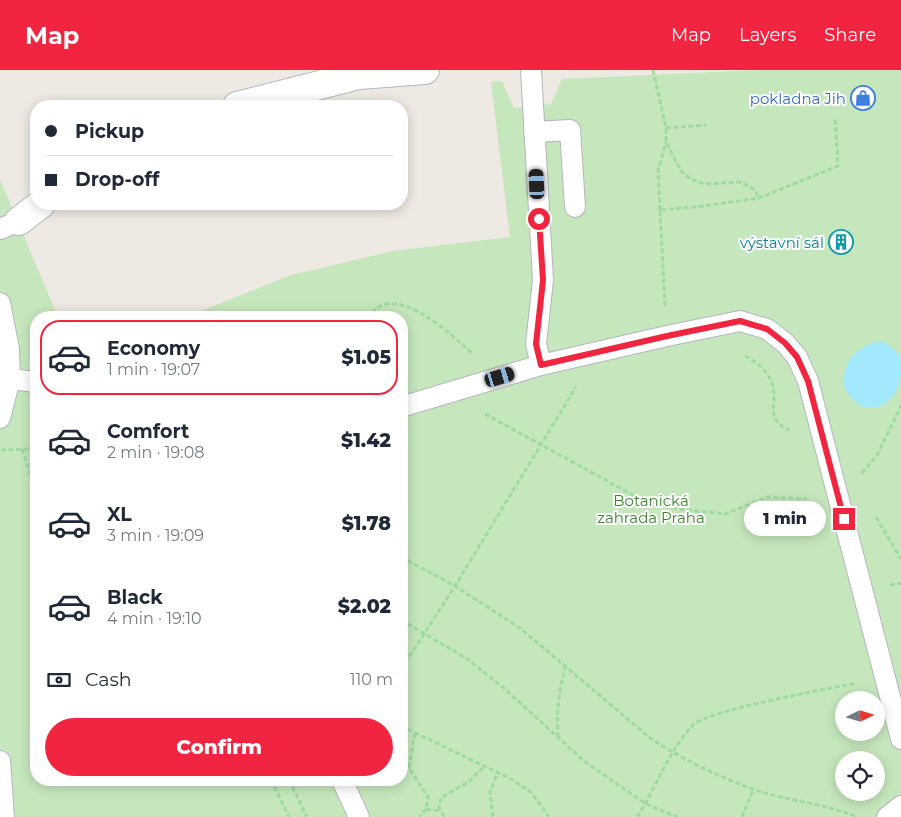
<!DOCTYPE html>
<meta charset="utf-8">
<style>
:root{--surface:#fff;--page:#f6f6f7;--text:#1f2937;--muted:#747a83;--line:#e0e1e3;--accent:#f1253f}
body{margin:0;font-family:Montserrat,sans-serif;background:var(--page);color:var(--text);height:100vh;display:flex;flex-direction:column;font-size:19px;white-space:nowrap}
*{box-sizing:border-box;margin:0}
p{font-size:16px;color:var(--muted)}
.icon{flex:none;width:28px;height:28px;fill:none;stroke:currentColor;stroke-width:2;stroke-linecap:round;stroke-linejoin:round}
.map{position:relative;flex:1;overflow:hidden}
.panel{position:absolute;left:30px;top:241px;width:378px;height:475px;display:flex;flex-direction:column;background:var(--surface);border-radius:20px;box-shadow:0 2px 12px #0003}
.panel>*{flex:none}
.guide{position:absolute;left:30px;top:30px;width:378px;height:110px;border-radius:20px;box-shadow:0 2px 12px #0003;display:grid;align-content:center;height:110px;padding:0 15px;background:var(--surface)}
.needle{width:32px;rotate:85deg}
.tools{position:absolute;left:835px;top:621px;display:grid;gap:10px}
.tools a{display:grid;place-items:center;width:50px;height:50px;border-radius:50%;background:var(--surface);box-shadow:0 2px 12px #0003;font-size:25px}
.end{position:absolute;width:22px;height:22px;margin:-11px;border:6px solid #f1253f;background:#fff;box-shadow:0 0 0 2px #fff}
.from{border-radius:50%}
.bubble{position:absolute;height:35px;border-radius:18px;background:var(--surface);box-shadow:0 2px 12px #0003;font-size:16px;font-weight:800;line-height:35px;text-align:center}
.car{position:absolute;width:15px;height:30px;margin:-15px -8px;border-radius:6px;box-shadow:0 0 4px 1px #0007;background:linear-gradient(#222 24%,#8ab4d8 0 40%,#222 0 76%,#8ab4d8 0 86%,#222 0)}
.guide b{display:flex;align-items:center;gap:18px;height:48px;font-size:19px}
.guide b+b{border-top:1px solid var(--line)}
.guide i{width:12px;height:12px;background:var(--text)}
ul{padding:9px 0 0;list-style:none}
li{display:flex;align-items:center;gap:15px;height:75px;margin:0 10px 8px;padding:0 5px;border:2px solid transparent;border-radius:20px}
li div{flex:1}
li b{display:block;font-size:19px}
li em{font-style:normal;font-weight:800}
li.current{border-color:var(--accent)}
li>.icon{width:45px;height:45px;stroke-width:1.5}
.pay{display:flex;align-items:center;gap:12px;height:55px;padding:0 15px;font-size:19px}
.pay p{margin-inline-start:auto}
.button{display:flex;gap:10px;margin-top:auto;padding:10px 15px}
.button a{flex:1;height:58px;border-radius:30px;background:var(--accent);color:#fff;font-size:20px;font-weight:800;line-height:58px;text-align:center}
header{display:flex;align-items:center;gap:30px;box-sizing:border-box;height:70px;padding:0 25px;background:var(--accent);color:#fff}
header strong{font-size:24px}
nav{display:flex;gap:28px;margin-inline-start:auto;font-size:18px}
.map>svg:first-child{display:block}
</style>
<header>
<strong>Map</strong>
<nav><a>Map</a><a>Layers</a><a>Share</a></nav>
</header>
<div class="map">
<svg width="901" height="747" viewBox="0 0 901 747">
<rect width="100%" height="100%" fill="#eee9e2"/>
<!-- green -->
<path fill="#c6e7bd" fill-rule="evenodd" d="M757,0H901V747H0V109L58,247L36,248V710H401V248L186,247L291,205L393,181L510,167L491,12L502,11L514,38L551,34L562,9ZM844,630H876V662H844ZM844,690H876V722H844Z"/>
<!-- water -->
<path fill="#a2e9ff" d="M881,271C889,275 897,280 901,289C901,292 901,297 901,301C901,331 869,353 848,324C844,319 844,315 844,309C845,287 861,275 881,271Z"/>
<g fill="none" stroke-linecap="round" stroke-linejoin="round">
<defs>
<g id="lane">
<polyline points="531,0 543,210 536,274 541,295"/>
<polyline points="534,62 570,60 575,137"/>
<polyline points="0,159 19,151"/>
<polyline points="0,233 9,279 10,309 0,348"/>
<polyline points="10,309 36,312"/>
<polyline points="401,337 541,295 667,266 740,251 767,259 785,273 797,287 808,311 901,669"/>
<polyline points="0,691 4,747"/>
<polyline points="342,710 359,747"/>
<polyline points="887,747 901,736"/>
</g>
<g id="street">
<polyline points="237,36 359,5 425,0"/>
<polyline points="19,151 41,134"/>
</g>
</defs>
<!-- lane casing -->
<use href="#lane" stroke="#b3b7bb" stroke-width="22"/>
<!-- street casing -->
<use href="#street" stroke="#b3b7bb" stroke-width="30"/>
<!-- path -->
<g stroke="#a0daa3" stroke-width="3" stroke-dasharray="5 2.5" stroke-linecap="butt">
<polyline points="653,0 666,58 666,72 681,101 691,109 705,114 740,112 754,119 759,128"/>
<polyline points="666,58 706,55"/>
<polyline points="660,140 658,101 666,72"/>
<polyline points="665,236 660,140 704,136 759,128 838,96 835,48"/>
<path d="M367,248C393,207 451,265 473,284"/>
<path d="M745,286C755,291 768,301 772,313C779,333 763,348 789,360"/>
<polyline points="485,344 642,430 678,439 725,444 768,427 807,429"/>
<polyline points="22,379 33,412"/>
<polyline points="1,380 36,379"/>
<polyline points="36,395 33,413 36,474"/>
<polyline points="862,403 877,385 901,336"/>
<polyline points="876,447 901,489"/>
<path d="M401,487L455,516L520,558L650,668C680,688 719,707 753,719C787,731 824,733 857,747"/>
<polyline points="890,515 901,513"/>
<polyline points="401,550 466,588 505,619 584,691 646,734 677,747"/>
<polyline points="401,599 455,516 576,317"/>
<polyline points="401,656 511,709 531,722 549,747"/>
<polyline points="415,663 409,698 428,727 426,739 420,747"/>
<path d="M558,667C556,643 559,619 566,595"/>
<polyline points="271,710 289,747"/>
<polyline points="289,710 307,747"/>
<polyline points="426,739 440,741"/>
<polyline points="444,747 439,737 441,728 468,712 485,696"/>
<polyline points="493,747 490,722 498,702"/>
<path d="M637,747C657,717 668,681 693,655C708,640 828,619 856,613"/>
<polyline points="742,747 753,720"/>
</g>
<!-- lane -->
<use href="#lane" stroke="#fff" stroke-width="20"/>
<!-- street -->
<use href="#street" stroke="#fff" stroke-width="28"/>
</g>
<g fill="none" stroke-linecap="round" stroke-linejoin="round">
<!-- route -->
<polyline stroke="#f1253f" stroke-width="6" points="539,149 543,210 536,274 541,295 667,266 740,251 767,259 785,273 797,287 808,311 844,449"/>
</g>
<!-- icons -->
<defs>
<symbol id="shop-ring" viewBox="-11 -11 22 22"><circle r="9.5" fill="#fff" stroke="#3f7fe0" stroke-width="1.5"/><path d="M-5-2.5h2.3a2.7 3.5 0 0 1 5.4 0H5L5.5 6h-11ZM-1.5-2.5h3a1.5 2.3 0 0 0-3 0Z" fill="#3f7fe0"/></symbol>
<symbol id="building-ring" viewBox="-11 -11 22 22"><circle r="9.5" fill="#fff" stroke="#0f9aa8" stroke-width="1.5"/><path d="M-4-6H4V6H1V3H-1V6H-4ZM-2.5-4.3h1.7v1.8h-1.7ZM.8-4.3h1.7v1.8H.8ZM-2.5-1h1.7V.8h-1.7ZM.8-1h1.7V.8H.8Z" fill="#0f9aa8"/></symbol>
</defs>
<g fill-rule="evenodd">
<use href="#shop-ring" x="849" y="14" width="28" height="28"/>
<use href="#building-ring" x="827" y="158" width="28" height="28"/>
</g>
<g text-anchor="middle" dominant-baseline="central" stroke-width="4" stroke-linejoin="round" paint-order="stroke">
<!-- shop labels -->
<g font-size="15" fill="#366cbe" stroke="#fff" text-anchor="end">
<text x="846" y="28">pokladna Jih</text>
</g>
<!-- culture labels -->
<g font-size="15" fill="#0d838f" stroke="#fff" text-anchor="end">
<text x="824" y="172">výstavní sál</text>
</g>
<!-- park labels -->
<g font-size="15" fill="#3e8630" stroke="#fff">
<text x="651" y="430">Botanická<tspan x="651" dy="17">zahrada Praha</tspan></text>
</g>
</g>
</svg>
<div class="tools">
<a><svg class="needle" viewBox="-14 -14 28 28"><path d="M0-13l5 13h-10z" fill="#e53935"/><path d="M0 13l5-13h-10z" fill="#747a83"/></svg></a>
<a><svg class="icon" aria-label="locate" viewBox="0 0 24 24"><circle cx="12" cy="12" r="6"/><path d="M12 2v4M12 18v4M2 12h4M18 12h4"/></svg></a>
</div>
<i class="end from" style="left:539px;top:149px"></i>
<i class="end" style="left:844px;top:449px"></i>
<div class="bubble" style="left:744px;top:431px;width:82px">1 min</div>
<i class="car" style="left:537px;top:114px;rotate:357deg"></i>
<i class="car" style="left:500px;top:307px;rotate:73deg"></i>
<div class="guide">
<b><i class="from"></i>Pickup</b>
<b><i></i>Drop-off</b>
</div>
<section class="panel">
<ul>
<li class="current"><svg class="icon" aria-label="car" viewBox="0 0 24 24"><path d="M5 17H2v-5l4-1 3-4h7l3 4 3 1v5h-3M9 17h6M6 11h13"/><circle cx="7" cy="17" r="2"/><circle cx="17" cy="17" r="2"/></svg><div><b>Economy</b><p>1 min · 19:07</p></div><em>$1.05</em></li>
<li><svg class="icon" aria-label="car" viewBox="0 0 24 24"><path d="M5 17H2v-5l4-1 3-4h7l3 4 3 1v5h-3M9 17h6M6 11h13"/><circle cx="7" cy="17" r="2"/><circle cx="17" cy="17" r="2"/></svg><div><b>Comfort</b><p>2 min · 19:08</p></div><em>$1.42</em></li>
<li><svg class="icon" aria-label="car" viewBox="0 0 24 24"><path d="M5 17H2v-5l4-1 3-4h7l3 4 3 1v5h-3M9 17h6M6 11h13"/><circle cx="7" cy="17" r="2"/><circle cx="17" cy="17" r="2"/></svg><div><b>XL</b><p>3 min · 19:09</p></div><em>$1.78</em></li>
<li><svg class="icon" aria-label="car" viewBox="0 0 24 24"><path d="M5 17H2v-5l4-1 3-4h7l3 4 3 1v5h-3M9 17h6M6 11h13"/><circle cx="7" cy="17" r="2"/><circle cx="17" cy="17" r="2"/></svg><div><b>Black</b><p>4 min · 19:10</p></div><em>$2.02</em></li>
</ul>
<div class="pay"><svg class="icon" aria-label="cash" viewBox="0 0 24 24"><path d="M3 7h18v10H3z"/><circle cx="12" cy="12" r="2"/></svg>Cash<p>110 m</p></div>
<div class="button"><a>Confirm</a></div>
</section>
</div>
